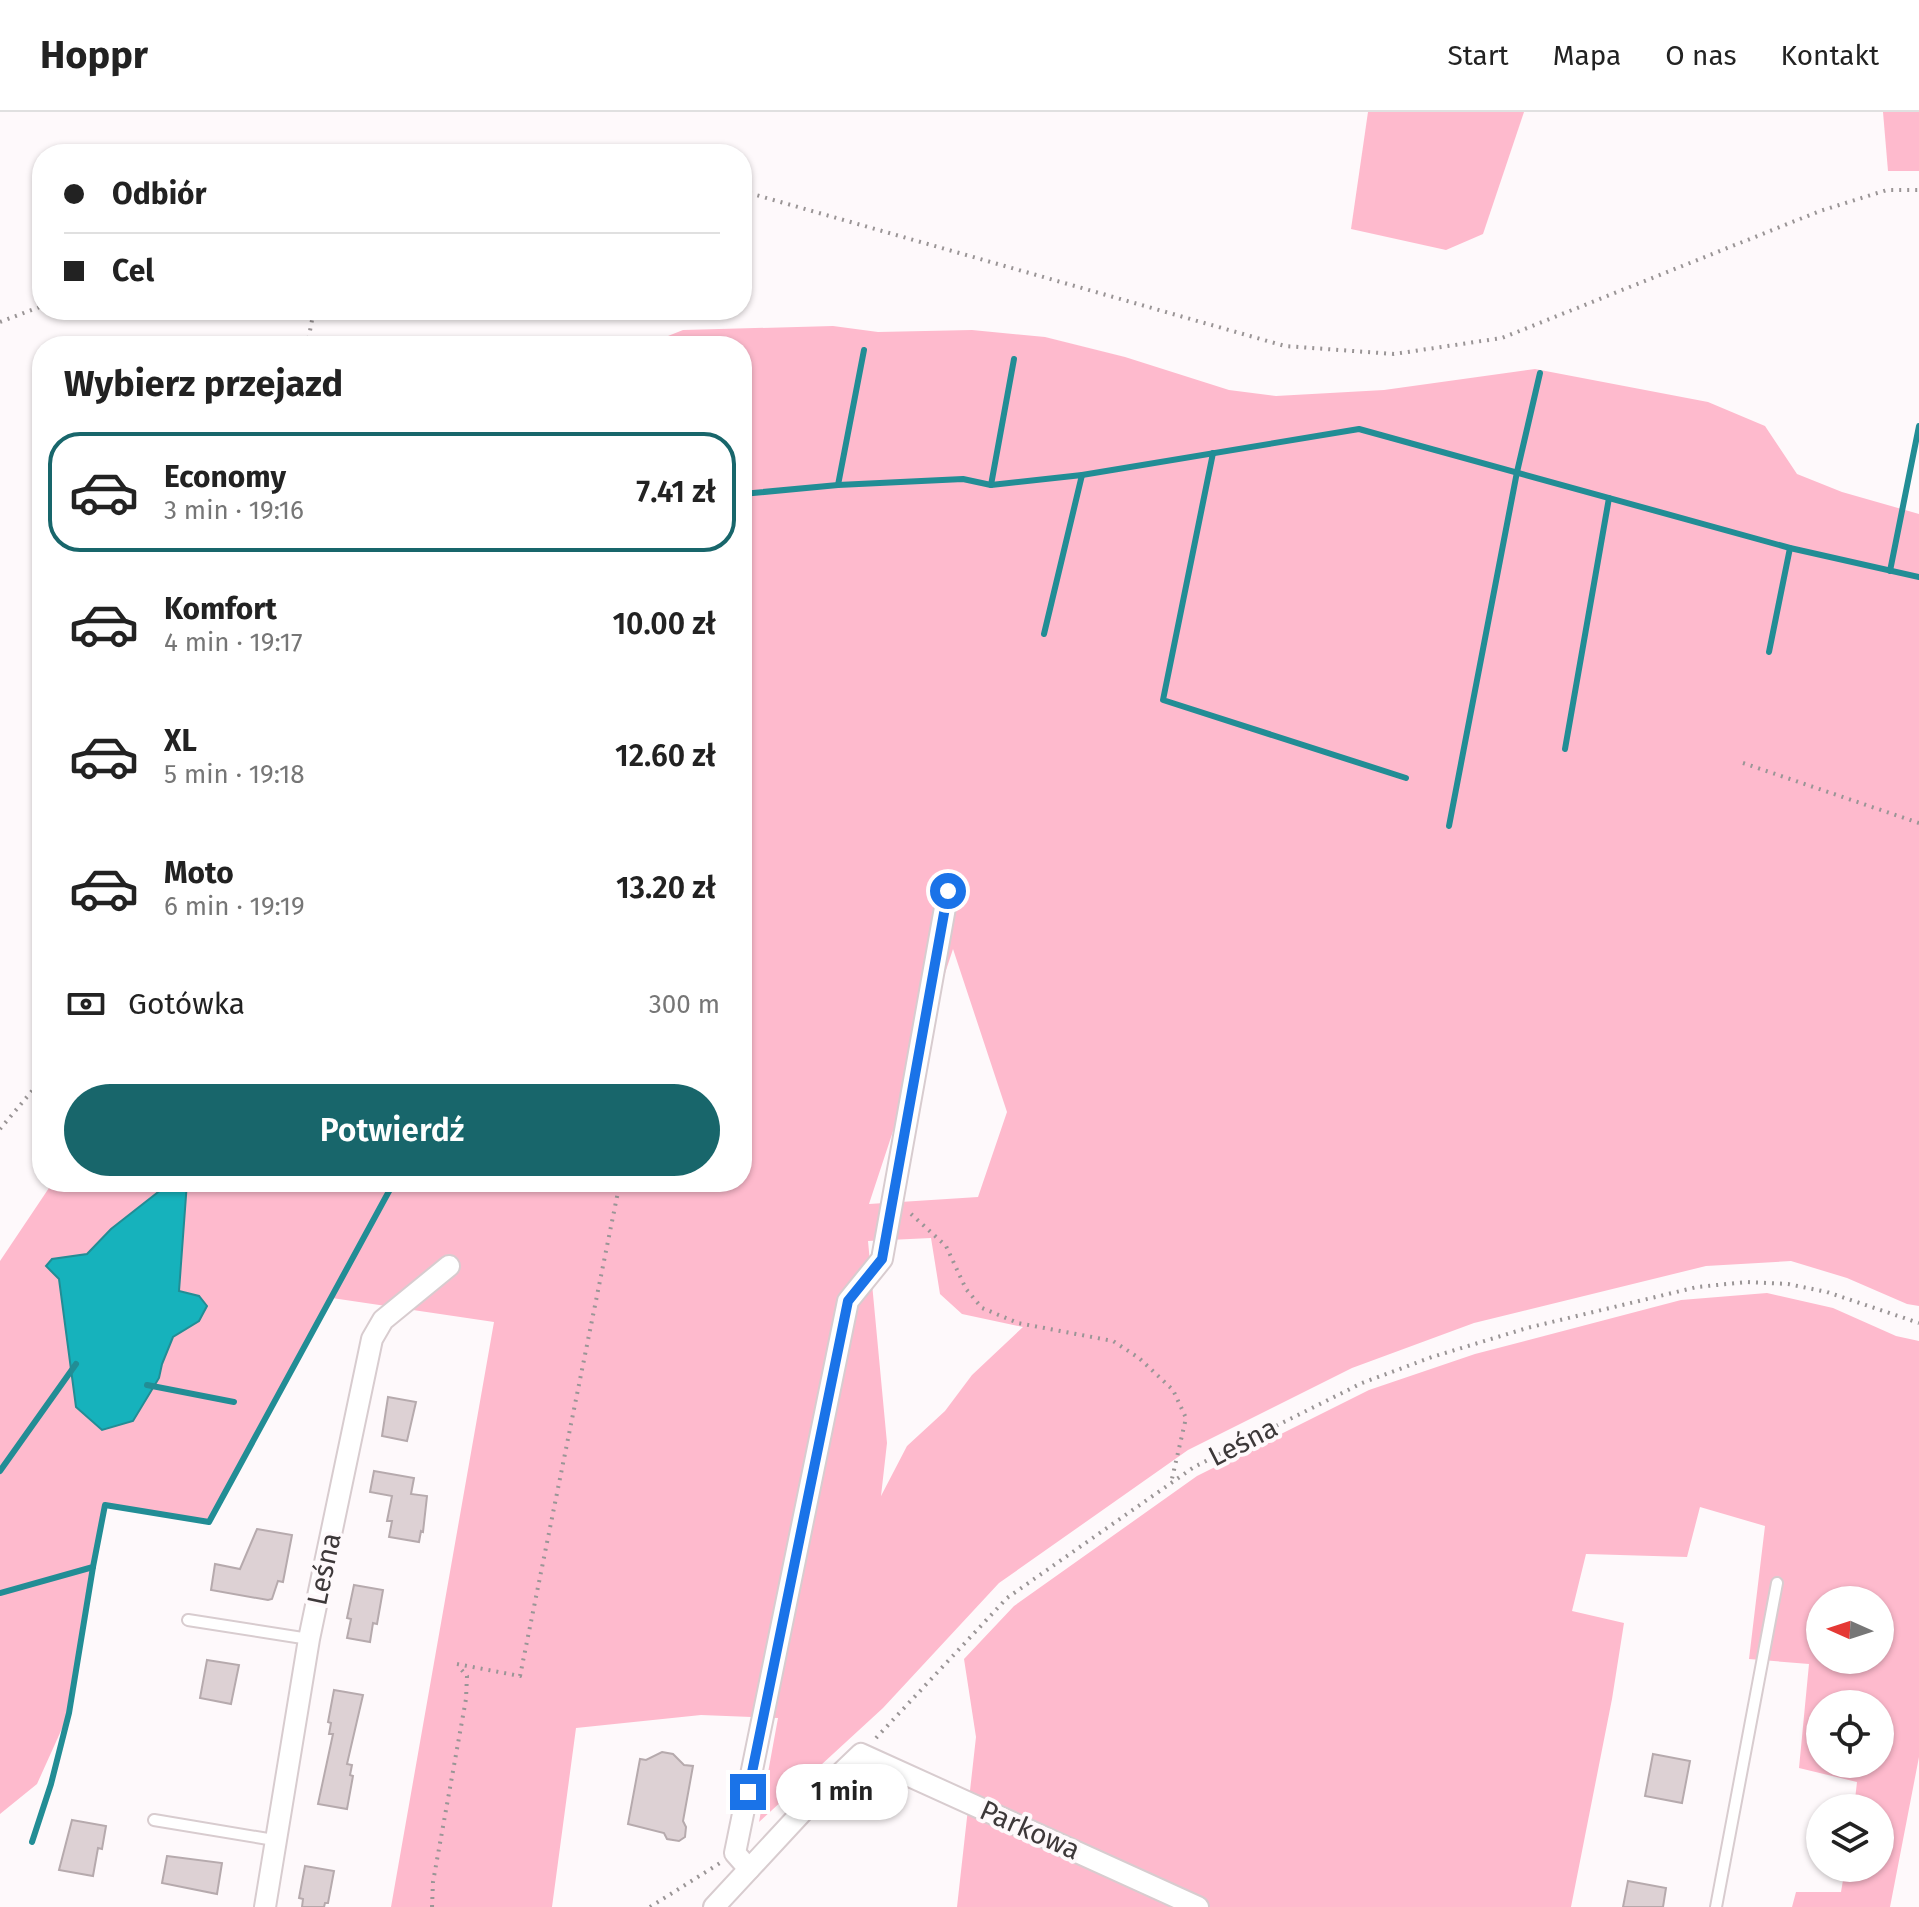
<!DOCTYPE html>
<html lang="pl">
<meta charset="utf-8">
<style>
:root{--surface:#fff;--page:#f6f6f6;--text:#222;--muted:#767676;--line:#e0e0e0;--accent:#18666b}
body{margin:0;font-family:"Fira Sans",sans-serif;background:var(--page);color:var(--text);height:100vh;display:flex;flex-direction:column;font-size:30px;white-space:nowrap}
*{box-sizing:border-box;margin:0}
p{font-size:26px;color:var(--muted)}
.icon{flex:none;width:44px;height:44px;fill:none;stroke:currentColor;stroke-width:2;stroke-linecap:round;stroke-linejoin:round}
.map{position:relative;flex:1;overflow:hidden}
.drawer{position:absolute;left:32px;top:224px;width:720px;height:856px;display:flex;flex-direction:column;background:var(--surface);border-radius:32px;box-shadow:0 2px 6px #0004}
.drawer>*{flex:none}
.banner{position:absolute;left:32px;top:32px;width:720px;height:176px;border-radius:32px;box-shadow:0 2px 6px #0004;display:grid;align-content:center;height:176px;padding:0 32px;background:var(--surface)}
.needle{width:52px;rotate:273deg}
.tools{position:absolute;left:1806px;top:1474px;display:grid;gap:16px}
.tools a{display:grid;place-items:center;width:88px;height:88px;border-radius:50%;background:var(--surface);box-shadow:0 2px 6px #0004;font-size:40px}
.end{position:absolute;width:36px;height:36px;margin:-18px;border:10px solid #1a73e8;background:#fff;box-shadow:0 0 0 4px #fff}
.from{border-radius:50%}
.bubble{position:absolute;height:56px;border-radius:28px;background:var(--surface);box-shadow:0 2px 6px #0004;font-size:26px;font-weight:600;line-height:56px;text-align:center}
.banner b{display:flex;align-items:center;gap:28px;height:76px;font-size:30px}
.banner b+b{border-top:2px solid var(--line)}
.banner i{width:20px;height:20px;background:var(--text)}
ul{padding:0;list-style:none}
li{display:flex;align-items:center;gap:24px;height:120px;margin:0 16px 12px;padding:0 16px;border:4px solid transparent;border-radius:32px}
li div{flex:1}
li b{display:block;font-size:30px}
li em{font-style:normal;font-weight:600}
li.active{border-color:var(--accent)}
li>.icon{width:72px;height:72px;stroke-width:1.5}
h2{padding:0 32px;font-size:36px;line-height:96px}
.pay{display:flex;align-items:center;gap:20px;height:88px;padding:0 32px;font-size:30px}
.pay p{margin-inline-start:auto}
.button{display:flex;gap:16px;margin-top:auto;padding:16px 32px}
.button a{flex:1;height:92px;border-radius:48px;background:var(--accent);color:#fff;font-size:32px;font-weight:600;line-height:92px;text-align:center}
header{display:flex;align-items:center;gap:48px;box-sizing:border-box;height:112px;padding:0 40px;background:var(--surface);border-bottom:2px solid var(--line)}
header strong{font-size:38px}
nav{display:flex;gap:44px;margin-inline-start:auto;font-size:28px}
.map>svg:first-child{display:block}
</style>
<header>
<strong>Hoppr</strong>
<nav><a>Start</a><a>Mapa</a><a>O nas</a><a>Kontakt</a></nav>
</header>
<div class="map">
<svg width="1919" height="1795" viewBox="0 0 1919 1795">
<rect width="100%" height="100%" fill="#fef9fb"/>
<!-- green -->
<g fill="#febacd" fill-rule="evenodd">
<polygon points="1368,0 1524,0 1483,122 1446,138 1351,117"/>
<polygon points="1883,0 1919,0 1919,59 1888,59"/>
<path d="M833,214L878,220L972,218L1045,225L1125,245L1229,278L1276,284L1384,278L1535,257L1708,290L1765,314L1797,362L1842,380L1919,402V1194L1907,1192L1847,1166L1791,1149L1706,1154L1474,1211L1352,1256L1188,1338L999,1471L883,1596L759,1710L778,1606L701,1603L576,1616L552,1795H391L494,1210L332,1186L209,1410L105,1394L69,1601L37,1672L0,1702V1149L53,1070H742V234H651L653,230L683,218ZM953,837L1007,1000L978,1085L869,1092ZM931,1126L940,1182L962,1202L1023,1215L972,1263L945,1299L907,1334L881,1384L887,1331L868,1129Z"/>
<path d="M1767,1181L1833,1196L1896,1224L1919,1229V1645L1890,1795H1792L1796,1780H1841L1845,1756H1880V1696H1854L1857,1670L1799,1656L1809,1552L1749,1547L1765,1414L1700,1395L1687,1445L1586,1442L1572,1499L1624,1511L1612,1587L1571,1795H957L976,1625L964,1547L1014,1494L1197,1364L1369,1278L1475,1242L1681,1188ZM1820,1488H1880V1548H1820ZM1820,1592H1880V1652H1820Z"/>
</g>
<!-- water -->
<polygon fill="#16b2bc" stroke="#228d95" stroke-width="2" points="171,1070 187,1070 179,1179 199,1184 207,1194 199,1209 173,1225 162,1252 159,1266 133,1309 102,1318 76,1295 59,1167 46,1154 52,1147 87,1142 111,1117"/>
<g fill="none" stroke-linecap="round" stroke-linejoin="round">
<!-- stream -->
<g stroke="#228d95" stroke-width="6">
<polyline points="1213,341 1163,588 1406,666"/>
<polyline points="838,373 864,238"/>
<polyline points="991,373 1014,247"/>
<polyline points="742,382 838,373 963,367 991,373 1082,363 1359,317 1790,436 1919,465"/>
<polyline points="1890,459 1919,314"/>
<polyline points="1044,522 1082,363"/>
<polyline points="1769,540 1790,436"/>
<polyline points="1565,637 1609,386"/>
<polyline points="1449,714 1517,360 1540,261"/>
<polyline points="147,1273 234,1290"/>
<polyline points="0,1359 76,1252"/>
<polyline points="0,1481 93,1455 105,1393 209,1410 394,1070"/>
<polyline points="32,1730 51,1672 69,1601 93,1455"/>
</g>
</g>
<!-- building -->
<g fill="#ddd1d4" stroke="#b6aaad" stroke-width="2">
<polygon points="388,1285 416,1290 407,1329 382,1324"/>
<polygon points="374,1359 414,1366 411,1382 427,1384 423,1420 421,1419 419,1430 389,1425 392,1409 387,1409 392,1384 370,1380"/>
<polygon points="257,1417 292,1423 283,1470 278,1469 272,1487 268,1488 211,1478 215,1452 240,1457"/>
<polygon points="354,1473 383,1478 377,1512 373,1511 370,1530 347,1526 351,1507 347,1506"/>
<polygon points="207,1548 239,1553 231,1592 200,1586"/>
<polygon points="334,1578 363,1583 347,1652 352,1653 350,1663 353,1664 347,1697 318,1692 333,1622 329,1622 331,1611 328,1610"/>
<polygon points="662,1640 673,1642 684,1653 693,1654 683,1709 686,1715 685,1725 679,1729 667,1727 664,1721 628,1712 640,1647 646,1648"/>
<polygon points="1653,1642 1690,1649 1682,1691 1645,1684"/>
<polygon points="72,1708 106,1714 102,1737 98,1736 93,1764 59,1758"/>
<polygon points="167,1744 222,1751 217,1782 162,1771"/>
<polygon points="305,1754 334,1759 328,1791 325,1791 324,1795 302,1795 303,1787 299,1786"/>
<polygon points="1628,1769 1666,1776 1663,1795 1623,1795"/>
</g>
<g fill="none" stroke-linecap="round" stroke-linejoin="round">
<defs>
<g id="service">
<polyline points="188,1508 309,1527"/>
<polyline points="154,1708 274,1728"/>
<polyline points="1716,1795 1777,1471"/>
</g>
<g id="minor">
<polyline points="749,1757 735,1741 848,1189 882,1147 948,779"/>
<polyline points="265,1795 309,1527 372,1227 383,1208 449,1154"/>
<polyline points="714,1795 816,1685 861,1642 1198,1795"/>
</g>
</defs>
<!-- service casing -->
<use href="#service" stroke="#d8cccf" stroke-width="14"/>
<!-- minor casing -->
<use href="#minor" stroke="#d8cccf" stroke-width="24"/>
<!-- path -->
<g stroke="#9a9596" stroke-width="4" stroke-dasharray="2 6" stroke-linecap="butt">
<polyline points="742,79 1285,234 1394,242 1502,226 1820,99 1887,78 1919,78"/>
<polyline points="0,210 42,194"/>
<polyline points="307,234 314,198"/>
<polyline points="1743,651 1919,711"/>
<polyline points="0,1017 42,967"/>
<polyline points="911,1102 946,1134 966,1177 982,1196 1018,1211 1113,1229 1139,1246 1173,1278 1186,1306 1171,1371"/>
<polyline points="457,1552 520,1564 620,1070"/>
<polyline points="876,1626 1007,1486 1194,1355 1362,1271 1432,1245 1527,1216 1697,1175 1747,1170 1788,1172 1827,1180 1919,1211"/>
<polyline points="432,1795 433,1770 466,1587 467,1564 458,1554"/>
<polyline points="650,1795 720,1751"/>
</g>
<!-- service -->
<use href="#service" stroke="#fff" stroke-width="10"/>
<!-- minor -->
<use href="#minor" stroke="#fff" stroke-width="20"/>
</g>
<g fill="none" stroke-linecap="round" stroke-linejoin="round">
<!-- route -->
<polyline stroke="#1a73e8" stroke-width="10" points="748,1680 848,1189 882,1147 948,779"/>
</g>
<g text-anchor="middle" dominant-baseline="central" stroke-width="8" stroke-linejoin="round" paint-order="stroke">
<!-- street labels -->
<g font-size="28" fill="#3d3839" stroke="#fef9fb">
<text transform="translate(1243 1330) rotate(-27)">Leśna</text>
<text transform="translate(324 1457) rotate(-78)">Leśna</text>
<text transform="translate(1030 1718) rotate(24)">Parkowa</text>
</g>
</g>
</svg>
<div class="tools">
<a><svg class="needle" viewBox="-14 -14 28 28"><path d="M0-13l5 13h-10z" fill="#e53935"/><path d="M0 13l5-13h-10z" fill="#767676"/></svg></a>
<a><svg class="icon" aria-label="locate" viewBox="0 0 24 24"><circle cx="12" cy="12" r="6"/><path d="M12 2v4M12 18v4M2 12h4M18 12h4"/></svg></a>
<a><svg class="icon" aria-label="layers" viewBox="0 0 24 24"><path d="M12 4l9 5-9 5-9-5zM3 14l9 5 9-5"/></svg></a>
</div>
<i class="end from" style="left:948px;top:779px"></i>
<i class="end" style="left:748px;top:1680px"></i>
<div class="bubble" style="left:776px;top:1652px;width:132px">1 min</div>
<div class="banner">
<b><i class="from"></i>Odbiór</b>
<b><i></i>Cel</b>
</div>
<section class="drawer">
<h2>Wybierz przejazd</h2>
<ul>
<li class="active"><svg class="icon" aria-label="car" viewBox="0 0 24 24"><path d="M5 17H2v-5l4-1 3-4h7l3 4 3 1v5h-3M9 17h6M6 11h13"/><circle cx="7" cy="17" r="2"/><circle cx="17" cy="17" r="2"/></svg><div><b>Economy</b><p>3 min · 19:16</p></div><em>7.41 zł</em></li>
<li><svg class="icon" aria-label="car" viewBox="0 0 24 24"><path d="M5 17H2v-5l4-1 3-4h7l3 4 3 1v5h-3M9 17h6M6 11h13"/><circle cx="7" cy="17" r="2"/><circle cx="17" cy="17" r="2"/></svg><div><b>Komfort</b><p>4 min · 19:17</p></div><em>10.00 zł</em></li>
<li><svg class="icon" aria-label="car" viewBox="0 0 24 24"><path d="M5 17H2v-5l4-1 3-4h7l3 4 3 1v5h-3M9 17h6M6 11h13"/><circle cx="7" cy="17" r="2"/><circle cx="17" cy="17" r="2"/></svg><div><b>XL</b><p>5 min · 19:18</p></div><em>12.60 zł</em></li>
<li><svg class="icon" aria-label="car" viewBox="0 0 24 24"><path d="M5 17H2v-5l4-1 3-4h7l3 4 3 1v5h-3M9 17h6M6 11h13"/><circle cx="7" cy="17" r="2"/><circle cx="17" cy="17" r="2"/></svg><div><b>Moto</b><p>6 min · 19:19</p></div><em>13.20 zł</em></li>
</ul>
<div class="pay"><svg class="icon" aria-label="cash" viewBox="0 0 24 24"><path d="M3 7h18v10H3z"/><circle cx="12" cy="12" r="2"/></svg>Gotówka<p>300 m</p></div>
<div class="button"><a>Potwierdź</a></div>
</section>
</div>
